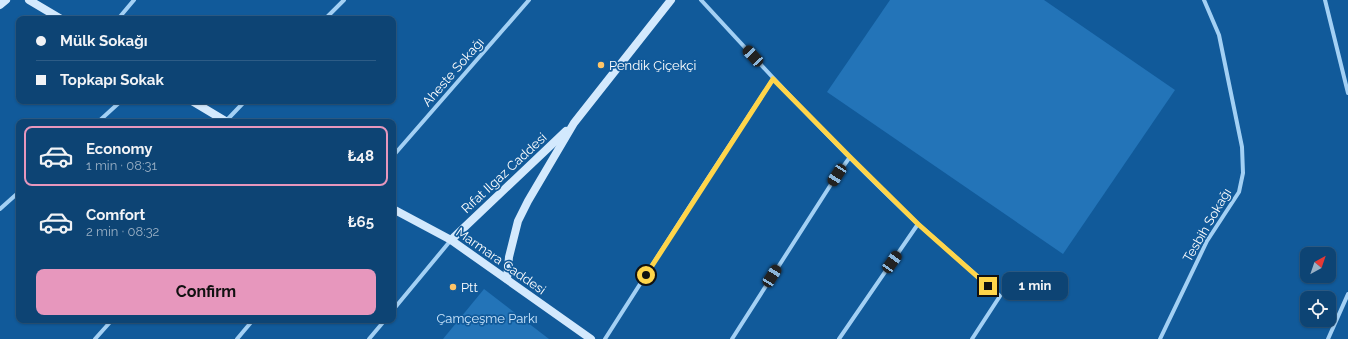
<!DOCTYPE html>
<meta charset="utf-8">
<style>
:root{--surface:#0d4474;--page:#1b4e7c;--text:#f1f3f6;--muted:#9ab0c5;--line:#2d5c86;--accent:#e797bd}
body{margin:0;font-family:Raleway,sans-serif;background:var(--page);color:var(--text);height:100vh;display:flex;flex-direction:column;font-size:15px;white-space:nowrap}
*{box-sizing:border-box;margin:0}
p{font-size:13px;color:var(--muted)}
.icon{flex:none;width:22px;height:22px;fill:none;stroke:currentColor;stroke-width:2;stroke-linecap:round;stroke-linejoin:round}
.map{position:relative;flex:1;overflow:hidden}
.drawer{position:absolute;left:16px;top:119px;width:380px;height:204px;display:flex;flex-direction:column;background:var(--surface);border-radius:8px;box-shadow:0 1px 3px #0004,0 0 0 1px var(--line)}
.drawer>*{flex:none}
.banner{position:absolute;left:16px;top:16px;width:380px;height:88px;border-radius:8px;box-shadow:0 1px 3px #0004,0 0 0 1px var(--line);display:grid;align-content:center;height:88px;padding:0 20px;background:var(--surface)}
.needle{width:26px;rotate:40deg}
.tools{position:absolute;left:1300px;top:247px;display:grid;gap:8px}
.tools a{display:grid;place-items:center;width:36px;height:36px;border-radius:8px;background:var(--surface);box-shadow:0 1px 3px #0004,0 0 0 1px var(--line);font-size:20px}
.end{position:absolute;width:18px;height:18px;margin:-9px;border:5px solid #ffd54a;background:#111;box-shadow:0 0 0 2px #111}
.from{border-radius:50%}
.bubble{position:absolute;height:28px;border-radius:8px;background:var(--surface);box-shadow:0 1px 3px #0004,0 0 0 1px var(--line);font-size:13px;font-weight:700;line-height:28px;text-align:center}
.car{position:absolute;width:12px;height:24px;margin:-12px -6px;border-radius:5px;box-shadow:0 0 3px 1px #0007;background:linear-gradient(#222 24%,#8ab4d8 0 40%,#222 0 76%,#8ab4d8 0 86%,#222 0)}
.banner b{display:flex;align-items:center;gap:14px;height:38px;font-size:15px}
.banner b+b{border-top:1px solid var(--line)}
.banner i{width:10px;height:10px;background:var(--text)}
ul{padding:7px 0 0;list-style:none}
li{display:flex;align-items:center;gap:12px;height:60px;margin:0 8px 6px;padding:0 12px;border:2px solid transparent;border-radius:8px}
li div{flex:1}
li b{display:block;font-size:15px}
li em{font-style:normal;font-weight:700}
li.active{border-color:var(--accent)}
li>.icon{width:36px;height:36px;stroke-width:1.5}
.primary-button{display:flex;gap:8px;margin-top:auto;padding:8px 20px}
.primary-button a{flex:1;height:46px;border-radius:8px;background:var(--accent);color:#111;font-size:16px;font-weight:700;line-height:46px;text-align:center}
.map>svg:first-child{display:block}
</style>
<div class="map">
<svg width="1348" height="339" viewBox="0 0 1348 339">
<rect width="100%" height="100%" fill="#115a9a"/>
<!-- green -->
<g fill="#2374b8">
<polygon points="890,0 1044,0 1175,90 1063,254 827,92"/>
<polygon points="484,289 549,339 443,339"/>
</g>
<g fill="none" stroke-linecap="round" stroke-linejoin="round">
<!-- street -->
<g stroke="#a3d0f4" stroke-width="4">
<path d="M701,0C771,76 842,153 918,224C945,248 973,272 1000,296L972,339"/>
<polyline points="1325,0 1348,93"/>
<polyline points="118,19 134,0"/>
<polyline points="325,19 344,0"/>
<polyline points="226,121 245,101"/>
<polyline points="98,122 121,101"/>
<polyline points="393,156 529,0"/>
<polyline points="0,209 19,192"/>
<polyline points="393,310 451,240"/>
<polyline points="95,339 112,320"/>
<polyline points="237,339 253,320"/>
<polyline points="369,339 385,320"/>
<polyline points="605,339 695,198 773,79"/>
<polyline points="732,339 837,175 850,157"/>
<polyline points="839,339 918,224"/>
<polyline points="1160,339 1207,241 1239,192 1243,173 1242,147 1219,35 1204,0"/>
<polyline points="1328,339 1348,294"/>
</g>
<!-- secondary -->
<g stroke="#d3e9fd" stroke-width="8">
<polyline points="29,0 61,19"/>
<polyline points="0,5 6,0"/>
<polyline points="192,101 227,122"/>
<polyline points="393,209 451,240 591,339"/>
<polyline points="451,240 566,131"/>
<polyline points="507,279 509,257 518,221 528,201 574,123 671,0"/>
</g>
</g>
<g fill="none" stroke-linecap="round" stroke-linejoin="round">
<!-- route -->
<polyline stroke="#ffd54a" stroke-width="5" points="646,275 773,79 850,157 918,224 988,286"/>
</g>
<!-- markers -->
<g fill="#ffc567" stroke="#115a9a" stroke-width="1.5">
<circle cx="601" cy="65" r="4"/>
<circle cx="453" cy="287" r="4"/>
</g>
<g text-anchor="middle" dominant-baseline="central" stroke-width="3.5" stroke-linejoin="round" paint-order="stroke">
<!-- poi labels -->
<g font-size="13" fill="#fff" stroke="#115a9a" text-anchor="start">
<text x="609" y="65">Pendik Çiçekçi</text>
<text x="461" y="287">Ptt</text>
</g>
<!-- street labels -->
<g font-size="13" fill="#fff" stroke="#115a9a">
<text transform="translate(453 72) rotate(-49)">Aheste Sokağı</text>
<text transform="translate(504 173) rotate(-43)">Rıfat Ilgaz Caddesi</text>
<text transform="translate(1207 225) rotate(-60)">Tesbih Sokağı</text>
<text transform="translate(501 261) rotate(35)">Marmara Caddesi</text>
</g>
<!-- park labels -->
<g font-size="13" fill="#cce7fe" stroke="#115a9a">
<text x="487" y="318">Çamçeşme Parkı</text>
</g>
</g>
</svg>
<div class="tools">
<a><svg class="needle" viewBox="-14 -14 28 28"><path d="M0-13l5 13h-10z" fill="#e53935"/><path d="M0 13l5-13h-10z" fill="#9ab0c5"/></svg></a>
<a><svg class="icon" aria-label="locate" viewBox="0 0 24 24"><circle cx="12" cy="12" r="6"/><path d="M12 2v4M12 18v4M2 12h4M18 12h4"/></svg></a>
</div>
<i class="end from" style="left:646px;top:275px"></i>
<i class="end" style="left:988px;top:286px"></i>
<div class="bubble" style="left:1002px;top:272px;width:66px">1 min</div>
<i class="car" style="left:753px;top:56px;rotate:317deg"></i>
<i class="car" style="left:837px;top:175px;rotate:213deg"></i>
<i class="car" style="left:892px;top:262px;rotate:35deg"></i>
<i class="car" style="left:772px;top:276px;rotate:32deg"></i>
<div class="banner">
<b><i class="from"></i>Mülk Sokağı</b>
<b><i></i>Topkapı Sokak</b>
</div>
<section class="drawer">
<ul>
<li class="active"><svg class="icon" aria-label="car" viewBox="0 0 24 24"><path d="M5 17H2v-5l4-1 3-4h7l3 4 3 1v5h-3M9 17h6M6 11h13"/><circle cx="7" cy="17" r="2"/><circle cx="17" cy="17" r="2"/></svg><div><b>Economy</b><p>1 min · 08:31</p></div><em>₺48</em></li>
<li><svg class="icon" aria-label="car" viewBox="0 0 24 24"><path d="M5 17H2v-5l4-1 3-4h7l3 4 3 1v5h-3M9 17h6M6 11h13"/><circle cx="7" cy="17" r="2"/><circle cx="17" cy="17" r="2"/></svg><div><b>Comfort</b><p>2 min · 08:32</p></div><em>₺65</em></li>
</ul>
<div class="primary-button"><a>Confirm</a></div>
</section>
</div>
